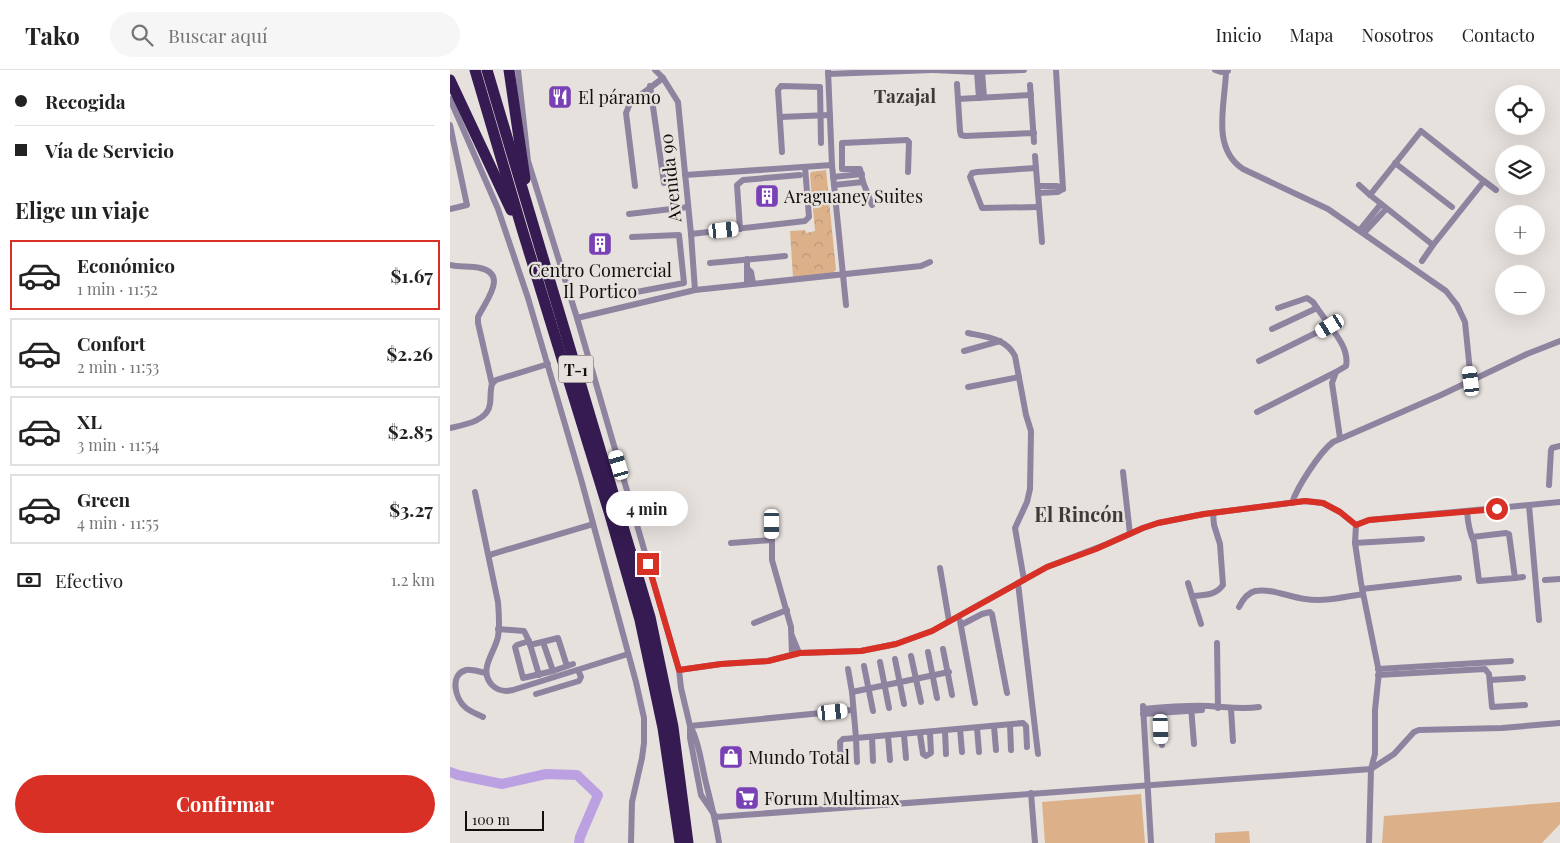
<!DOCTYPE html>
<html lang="es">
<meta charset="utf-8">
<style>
:root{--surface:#fff;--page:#f6f6f6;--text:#222;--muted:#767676;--line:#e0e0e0;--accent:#d93025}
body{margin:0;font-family:"Playfair Display",serif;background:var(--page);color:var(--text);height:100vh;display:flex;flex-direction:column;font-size:19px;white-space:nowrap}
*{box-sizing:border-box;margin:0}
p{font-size:16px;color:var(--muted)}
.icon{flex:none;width:28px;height:28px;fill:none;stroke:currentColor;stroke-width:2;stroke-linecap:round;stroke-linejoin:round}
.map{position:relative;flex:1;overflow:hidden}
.side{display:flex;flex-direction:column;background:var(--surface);width:450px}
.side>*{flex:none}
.guide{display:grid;align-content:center;height:110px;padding:0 15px;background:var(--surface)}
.fabs{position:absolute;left:1045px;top:15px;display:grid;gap:10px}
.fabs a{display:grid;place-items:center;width:50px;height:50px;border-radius:50%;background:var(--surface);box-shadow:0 5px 20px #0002;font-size:25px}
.scale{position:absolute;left:15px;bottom:12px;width:79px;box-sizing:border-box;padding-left:5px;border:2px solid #12100f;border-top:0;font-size:14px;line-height:18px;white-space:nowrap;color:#12100f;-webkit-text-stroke:4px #e6e1dd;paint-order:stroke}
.end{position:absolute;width:22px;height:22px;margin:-11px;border:6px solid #d93025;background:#fff;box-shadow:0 0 0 2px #fff}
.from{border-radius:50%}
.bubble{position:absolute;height:35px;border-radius:18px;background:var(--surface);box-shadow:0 5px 20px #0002;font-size:16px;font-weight:700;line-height:35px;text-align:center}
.car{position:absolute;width:15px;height:30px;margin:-15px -8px;border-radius:6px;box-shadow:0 0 4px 1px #0007;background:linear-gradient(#fff 24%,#345 0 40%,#fff 0 76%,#345 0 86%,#fff 0)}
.guide b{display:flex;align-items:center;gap:18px;height:48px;font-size:19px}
.guide b+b{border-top:1px solid var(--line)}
.guide i{width:12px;height:12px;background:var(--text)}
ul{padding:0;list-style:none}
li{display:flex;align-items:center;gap:15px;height:70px;margin:0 10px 8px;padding:0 5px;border:2px solid var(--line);border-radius:0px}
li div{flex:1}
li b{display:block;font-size:19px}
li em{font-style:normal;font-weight:700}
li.current{border-color:var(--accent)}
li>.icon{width:45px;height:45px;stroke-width:1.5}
h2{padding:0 15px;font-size:22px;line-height:60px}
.pay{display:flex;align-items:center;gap:12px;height:55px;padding:0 15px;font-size:19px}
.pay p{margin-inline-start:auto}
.primary-button{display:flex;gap:10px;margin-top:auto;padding:10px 15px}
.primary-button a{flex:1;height:58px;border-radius:30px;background:var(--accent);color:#fff;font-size:20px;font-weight:700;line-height:58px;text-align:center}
header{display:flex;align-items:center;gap:30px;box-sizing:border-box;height:70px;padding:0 25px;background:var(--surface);border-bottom:1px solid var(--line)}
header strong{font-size:24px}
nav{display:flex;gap:28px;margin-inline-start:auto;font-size:18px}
.search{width:350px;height:45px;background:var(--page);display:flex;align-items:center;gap:12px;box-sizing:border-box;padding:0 18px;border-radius:28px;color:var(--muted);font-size:19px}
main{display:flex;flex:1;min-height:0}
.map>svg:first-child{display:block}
</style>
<header>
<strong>Tako</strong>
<div class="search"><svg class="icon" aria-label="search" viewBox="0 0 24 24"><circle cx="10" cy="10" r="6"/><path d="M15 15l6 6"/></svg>Buscar aquí</div>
<nav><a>Inicio</a><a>Mapa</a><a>Nosotros</a><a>Contacto</a></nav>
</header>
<main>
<section class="side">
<div class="guide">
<b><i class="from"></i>Recogida</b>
<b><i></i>Vía de Servicio</b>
</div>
<h2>Elige un viaje</h2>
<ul>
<li class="current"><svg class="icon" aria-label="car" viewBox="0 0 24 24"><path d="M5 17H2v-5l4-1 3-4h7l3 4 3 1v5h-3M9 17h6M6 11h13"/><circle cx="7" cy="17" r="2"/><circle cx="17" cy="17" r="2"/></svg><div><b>Económico</b><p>1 min · 11:52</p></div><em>$1.67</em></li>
<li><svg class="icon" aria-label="car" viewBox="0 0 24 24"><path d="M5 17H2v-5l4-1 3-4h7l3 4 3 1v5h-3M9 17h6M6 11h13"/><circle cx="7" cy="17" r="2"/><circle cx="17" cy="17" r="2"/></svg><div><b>Confort</b><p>2 min · 11:53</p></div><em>$2.26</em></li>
<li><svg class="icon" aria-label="car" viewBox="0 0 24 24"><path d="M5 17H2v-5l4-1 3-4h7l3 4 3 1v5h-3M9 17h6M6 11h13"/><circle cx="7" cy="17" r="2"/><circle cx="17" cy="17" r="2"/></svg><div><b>XL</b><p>3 min · 11:54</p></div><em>$2.85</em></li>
<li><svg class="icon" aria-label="car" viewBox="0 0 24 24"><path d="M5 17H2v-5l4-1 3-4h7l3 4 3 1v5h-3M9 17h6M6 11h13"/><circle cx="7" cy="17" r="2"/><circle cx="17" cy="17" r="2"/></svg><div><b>Green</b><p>4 min · 11:55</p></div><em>$3.27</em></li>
</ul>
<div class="pay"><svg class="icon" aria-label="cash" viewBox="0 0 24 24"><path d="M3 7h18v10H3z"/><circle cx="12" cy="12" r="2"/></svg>Efectivo<p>1.2 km</p></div>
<div class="primary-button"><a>Confirmar</a></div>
</section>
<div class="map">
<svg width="1110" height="773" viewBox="0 0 1110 773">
<defs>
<pattern id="park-crowns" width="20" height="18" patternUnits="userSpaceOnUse" patternTransform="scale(1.25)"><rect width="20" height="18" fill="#dcb18a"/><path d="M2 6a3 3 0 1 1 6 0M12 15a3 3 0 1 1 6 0" fill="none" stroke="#bc9776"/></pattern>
</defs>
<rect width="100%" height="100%" fill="#e6e1dd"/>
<!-- grass -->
<g fill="#dcb18a">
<polygon points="691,724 695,773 595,773 592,732"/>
<polygon points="1110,732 1110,754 1092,773 932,773 934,746"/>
<polygon points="799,761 800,773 765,773 765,763"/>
</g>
<!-- park -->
<polygon fill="url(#park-crowns)" points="376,100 386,200 383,203 343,207 340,161 355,160 356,163 365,161 360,105 361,102"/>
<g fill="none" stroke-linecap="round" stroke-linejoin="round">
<!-- river -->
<polyline stroke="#bca1e2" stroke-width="10" points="0,702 8,705 52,714 96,704 127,705 148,725 130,767 129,773"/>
<!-- minor -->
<g stroke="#8f84a0" stroke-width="6">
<polyline points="68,0 78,91 127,248 229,600 231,618 240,656 240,668 251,725 266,747"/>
<polyline points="205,0 213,8 228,32 241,164 245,220"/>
<polyline points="378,0 382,95 396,235"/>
<polyline points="483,0 527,2 574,0"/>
<polyline points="606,0 613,119"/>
<polyline points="765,0 771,2 778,1"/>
<polyline points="527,2 529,28"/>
<polyline points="532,2 534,27"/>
<path d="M776,2C775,35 761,78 793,99L878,139L996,221L1007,235L1015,252L1021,311"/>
<polyline points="378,4 482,0"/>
<polyline points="507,14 510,61 511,65 515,66 584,63"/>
<polyline points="580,15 584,72"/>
<polyline points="200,16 214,113"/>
<polyline points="0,29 48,139 78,228 131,409 186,612 194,648 194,673 192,688 182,732 181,773"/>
<polyline points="508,29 581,25"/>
<polyline points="330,47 380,45"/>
<polyline points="0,55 17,135 0,139"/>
<polygon points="971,61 1034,111 983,175 920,125"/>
<polyline points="332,82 328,20 331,16 370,17 371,73"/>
<polyline points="585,86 592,172"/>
<polyline points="945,93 1002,137"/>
<polyline points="586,98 527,102 522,103 520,107 532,138 589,137"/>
<polyline points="235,105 382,95"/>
<polyline points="383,107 412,104"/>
<polyline points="1034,111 1046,120"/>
<polyline points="384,115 413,112"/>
<polyline points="909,115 920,125"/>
<polyline points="185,116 176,43 180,33 213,8"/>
<polyline points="588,116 607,116 613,119"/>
<polyline points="588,123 608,122 613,119"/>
<polyline points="422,135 413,112 410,99 392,99 392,73 457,70 459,72 458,102"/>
<polyline points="179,144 238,137"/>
<polyline points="290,159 287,115 293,110 350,105"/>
<polyline points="910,160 931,134"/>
<polyline points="914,163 936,139"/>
<polyline points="241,164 355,151 359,147 355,97"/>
<polyline points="972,191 983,175"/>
<polyline points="260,193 335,186"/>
<path d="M0,195C8,197 16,196 24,197C61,201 37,229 28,247V253L42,314"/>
<polyline points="298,199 301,202 303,213"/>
<polyline points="297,214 297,189"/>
<polyline points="181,223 234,213 229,165 182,167"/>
<polyline points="828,238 857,228 863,232 867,238"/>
<polyline points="127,248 245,220 471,196 480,192"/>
<polyline points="822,259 867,238 880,256"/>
<path d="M518,263C536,267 556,268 565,286L576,345L581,361L580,419L577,432L565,458L574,510"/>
<polyline points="514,281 550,271"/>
<path d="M809,291L880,256C888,267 899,281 896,296L886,302L882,313L890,368"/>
<polyline points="518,317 569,307"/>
<polyline points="807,342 886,302"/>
<path d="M0,358C14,355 38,351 40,334C41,327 40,320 42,314L46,310L98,294"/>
<polyline points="673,402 680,464"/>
<polyline points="1099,415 1101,380 1102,378 1110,376"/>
<path d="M25,422L48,532C49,544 50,556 48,567C44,584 28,600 42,615C48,621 55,622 63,620L178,584"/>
<path d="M842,433C847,417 870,382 883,372L991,325L1077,284L1110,271"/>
<polyline points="1079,435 1089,550"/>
<path d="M1017,442C1018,453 1019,462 1024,472L1029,511L1065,508L1059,464L1056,463L1022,467"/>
<polyline points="322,454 322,490 341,557 342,585"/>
<polyline points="906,455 919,450 1110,432"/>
<polyline points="281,473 322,470"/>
<polyline points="905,473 972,469"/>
<polyline points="39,485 143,454"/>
<polyline points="490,498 499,551"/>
<polyline points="1065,508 1073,507"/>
<polyline points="1095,510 1110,509"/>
<polyline points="568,513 588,684"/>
<polyline points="738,513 742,526"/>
<polyline points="912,519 1009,508"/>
<path d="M789,537C792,531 797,523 805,521C821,518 839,527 855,529C874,532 895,527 913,524"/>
<polyline points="510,551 525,633"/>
<polyline points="304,553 337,540"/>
<path d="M751,554L742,526C754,525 765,526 773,515L770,474L764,455L763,443"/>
<polyline points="511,555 532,544 540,542 542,544 557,623"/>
<polyline points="48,559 74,561 79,571 89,605"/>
<polyline points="342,566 349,583"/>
<polyline points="79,571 67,575 65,577 73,608 103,601 123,594"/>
<polyline points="93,572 103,601"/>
<polyline points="767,573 768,638"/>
<polyline points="80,575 108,568 117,596"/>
<polyline points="493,579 502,625"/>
<polyline points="478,582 487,628"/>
<polyline points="461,586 471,632"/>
<polyline points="445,589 454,634"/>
<polyline points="430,592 439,638"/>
<polyline points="414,596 423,641"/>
<polyline points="398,599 402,622"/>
<polyline points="928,599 1061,591"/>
<polyline points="229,600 271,594 318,591 349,583 411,581 446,574 482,561 597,497 657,474 693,458 708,453 754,444 855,431 873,433 890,442 906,455 905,473 911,513 929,602 925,640 925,684 921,699 919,773"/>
<polyline points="499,602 402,622 406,668 573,653 576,656 577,677"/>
<polyline points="928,605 1035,599 1039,604 1042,637 1075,635"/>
<polyline points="1040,610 1073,608"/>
<polyline points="86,624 129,611 131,607 128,600"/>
<polyline points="693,636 701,773"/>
<polyline points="741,637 744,674"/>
<path d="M693,639C715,637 737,635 759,636C777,637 792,640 809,637"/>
<polyline points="711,639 712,675"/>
<polyline points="781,639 783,671"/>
<polyline points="693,644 752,640"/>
<path d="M33,647C27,644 21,642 16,638C4,628 0,604 16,600C22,599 30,602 36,603"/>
<polyline points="560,655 561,680"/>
<polyline points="240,656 402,640"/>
<polyline points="544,656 546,680"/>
<path d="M241,657C250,675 251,693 256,713C261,733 266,752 269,773"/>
<polyline points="527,658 529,682"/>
<polyline points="510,659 512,682"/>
<polyline points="495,661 496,684"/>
<polyline points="470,664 473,684 476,686 481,683 480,663"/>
<polyline points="454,665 456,688"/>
<polyline points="438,666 440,690"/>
<polyline points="422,667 423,691"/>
<polyline points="391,693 390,672 393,669 406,668 407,692"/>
<polyline points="581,723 585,773"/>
<polyline points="266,747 921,699 944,684 964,662 969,660 1052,658 1110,653"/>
</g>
<!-- motorway -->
<g stroke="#351b51" stroke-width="11">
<polyline points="25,0 72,159 160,445 190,550 213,658 230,773"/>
<polyline points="37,0 200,547 223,657 238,773"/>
<polyline points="59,0 75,109"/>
<polyline points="0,10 61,140"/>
</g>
</g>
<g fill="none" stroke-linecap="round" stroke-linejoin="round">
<!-- route -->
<polyline stroke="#d93025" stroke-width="6" points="198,494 229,600 271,594 318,591 350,583 411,581 446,574 482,561 597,497 646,479 693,458 708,453 754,444 855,431 873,433 890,442 906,455 919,450 1047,439"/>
</g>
<!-- icons -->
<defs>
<symbol id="restaurant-square" viewBox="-11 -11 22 22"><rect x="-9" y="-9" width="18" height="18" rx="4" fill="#7a40b6" stroke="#e6e1dd"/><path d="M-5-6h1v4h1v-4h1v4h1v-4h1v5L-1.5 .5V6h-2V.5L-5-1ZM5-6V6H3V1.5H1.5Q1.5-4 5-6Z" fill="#fff"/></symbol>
<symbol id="building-square" viewBox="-11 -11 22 22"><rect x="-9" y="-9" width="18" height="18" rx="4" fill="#7a40b6" stroke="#e6e1dd"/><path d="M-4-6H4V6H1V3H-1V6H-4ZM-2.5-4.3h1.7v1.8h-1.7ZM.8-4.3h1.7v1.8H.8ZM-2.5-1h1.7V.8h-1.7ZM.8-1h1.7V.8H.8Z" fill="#fff"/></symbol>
<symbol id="shop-square" viewBox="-11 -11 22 22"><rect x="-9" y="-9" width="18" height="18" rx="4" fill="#7a40b6" stroke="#e6e1dd"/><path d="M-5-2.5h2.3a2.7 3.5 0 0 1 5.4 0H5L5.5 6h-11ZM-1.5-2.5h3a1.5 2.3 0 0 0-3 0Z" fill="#fff"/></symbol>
<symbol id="supermarket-square" viewBox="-11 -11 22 22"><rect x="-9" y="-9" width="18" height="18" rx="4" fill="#7a40b6" stroke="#e6e1dd"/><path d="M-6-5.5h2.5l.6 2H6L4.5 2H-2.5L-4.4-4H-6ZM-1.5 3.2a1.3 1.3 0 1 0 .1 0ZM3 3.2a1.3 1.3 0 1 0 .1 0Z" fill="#fff"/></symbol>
</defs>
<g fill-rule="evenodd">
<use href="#restaurant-square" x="96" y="13" width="28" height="28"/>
<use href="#building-square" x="303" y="112" width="28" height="28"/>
<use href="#building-square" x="136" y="160" width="28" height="28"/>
<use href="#shop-square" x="267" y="673" width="28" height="28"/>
<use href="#supermarket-square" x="283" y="714" width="28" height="28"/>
</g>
<g text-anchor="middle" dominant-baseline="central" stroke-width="4.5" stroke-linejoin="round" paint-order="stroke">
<!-- shield labels -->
<rect fill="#e6e1dd" stroke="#524f4d" stroke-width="1" x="108.5" y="285.5" width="35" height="27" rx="4"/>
<g font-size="16" font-weight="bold" fill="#12100f">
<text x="126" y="299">T-1</text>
</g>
<!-- poi labels -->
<g font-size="18" fill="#12100f" stroke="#e6e1dd" text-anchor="start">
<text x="128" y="27">El páramo</text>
<text x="334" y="126">Araguaney Suites</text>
<text x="150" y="200" text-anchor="middle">Centro Comercial<tspan x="150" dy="21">Il Portico</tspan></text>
<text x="298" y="687">Mundo Total</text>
<text x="314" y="728">Forum Multimax</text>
</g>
<!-- street labels -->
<g font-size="18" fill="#12100f" stroke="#e6e1dd">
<text transform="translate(220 108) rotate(-96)">Avenida 90</text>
</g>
<!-- neighbourhood labels -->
<g font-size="19" font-weight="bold" fill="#3e3a36" stroke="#e6e1dd">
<text x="455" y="25">Tazajal</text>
</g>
<!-- quarter labels -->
<g font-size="20" font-weight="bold" fill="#3e3a36" stroke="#e6e1dd">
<text x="629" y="443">El Rincón</text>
</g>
</g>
</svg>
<div class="fabs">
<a><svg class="icon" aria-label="locate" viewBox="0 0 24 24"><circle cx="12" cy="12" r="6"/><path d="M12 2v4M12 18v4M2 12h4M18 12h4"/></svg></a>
<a><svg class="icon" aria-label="layers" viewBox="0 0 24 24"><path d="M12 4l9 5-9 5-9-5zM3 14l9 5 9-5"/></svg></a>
<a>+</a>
<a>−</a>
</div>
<div class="scale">100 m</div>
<i class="end from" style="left:1047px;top:439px"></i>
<i class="end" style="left:198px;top:494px"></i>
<div class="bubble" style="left:156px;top:421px;width:82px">4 min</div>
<i class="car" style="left:274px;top:160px;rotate:84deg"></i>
<i class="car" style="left:880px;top:256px;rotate:239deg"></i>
<i class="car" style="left:1021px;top:311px;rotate:353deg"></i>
<i class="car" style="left:169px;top:395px;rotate:344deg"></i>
<i class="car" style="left:322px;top:454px;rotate:180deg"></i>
<i class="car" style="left:383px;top:642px;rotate:84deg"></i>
<i class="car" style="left:711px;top:659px;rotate:178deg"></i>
</div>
</main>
